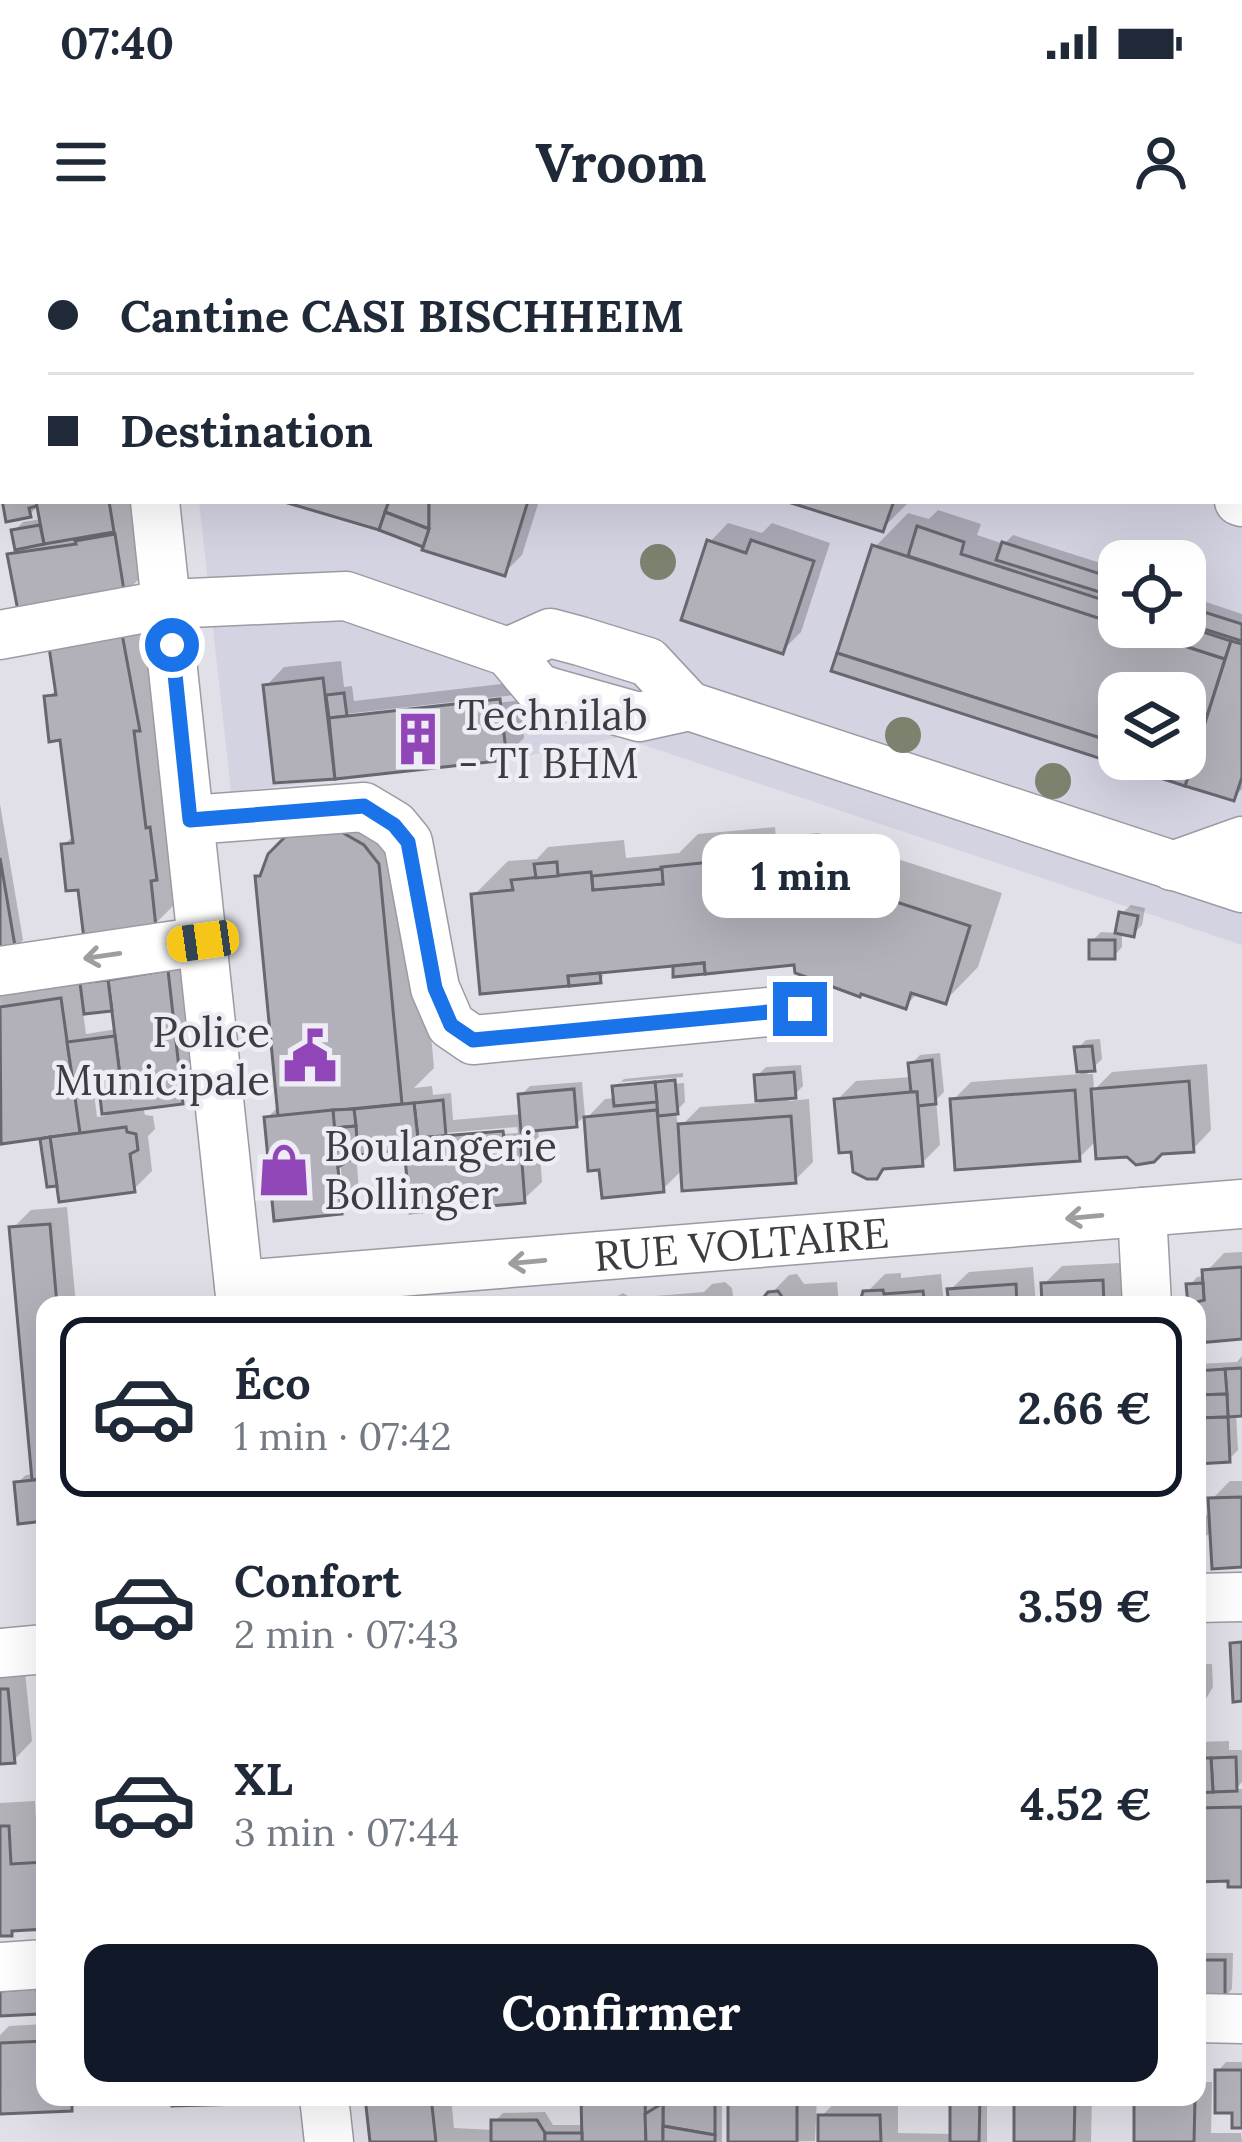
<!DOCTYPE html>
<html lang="fr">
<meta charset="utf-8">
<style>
:root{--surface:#fff;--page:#f2f2f3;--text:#1f2937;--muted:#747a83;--line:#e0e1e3;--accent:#111827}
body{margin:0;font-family:Lora,serif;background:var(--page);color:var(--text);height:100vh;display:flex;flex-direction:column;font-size:45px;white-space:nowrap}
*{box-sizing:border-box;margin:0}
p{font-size:39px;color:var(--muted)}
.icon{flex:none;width:66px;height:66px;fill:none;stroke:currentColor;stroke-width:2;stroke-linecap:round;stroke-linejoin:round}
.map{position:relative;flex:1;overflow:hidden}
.side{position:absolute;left:36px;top:1056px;width:1170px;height:810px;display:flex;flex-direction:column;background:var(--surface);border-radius:24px;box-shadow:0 12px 48px #0002}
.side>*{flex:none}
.guide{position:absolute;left:0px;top:0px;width:1242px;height:264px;box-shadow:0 12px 48px #0002;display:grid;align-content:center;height:264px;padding:0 48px;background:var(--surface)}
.controls{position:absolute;left:1098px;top:300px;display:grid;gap:24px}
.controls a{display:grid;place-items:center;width:108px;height:108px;border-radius:24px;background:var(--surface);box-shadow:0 12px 48px #0002;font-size:60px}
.end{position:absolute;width:54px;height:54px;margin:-27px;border:15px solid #1a73e8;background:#fff;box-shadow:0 0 0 6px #fff}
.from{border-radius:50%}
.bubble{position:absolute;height:84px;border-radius:24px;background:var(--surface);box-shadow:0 12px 48px #0002;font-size:39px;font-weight:700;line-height:84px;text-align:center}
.car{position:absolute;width:36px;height:72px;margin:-36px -18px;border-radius:15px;box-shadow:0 0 9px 3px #0007;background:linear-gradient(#f5c518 24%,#345 0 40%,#f5c518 0 76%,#345 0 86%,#f5c518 0)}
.guide b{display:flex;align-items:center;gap:42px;height:114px;font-size:45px}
.guide b+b{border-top:3px solid var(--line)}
.guide i{width:30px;height:30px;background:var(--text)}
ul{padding:21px 0 0;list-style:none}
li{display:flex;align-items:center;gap:36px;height:180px;margin:0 24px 18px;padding:0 24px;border:6px solid transparent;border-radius:24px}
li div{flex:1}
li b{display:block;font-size:45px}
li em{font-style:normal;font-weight:700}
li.on{border-color:var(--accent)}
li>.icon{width:108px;height:108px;stroke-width:1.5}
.action{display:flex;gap:24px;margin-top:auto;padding:24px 48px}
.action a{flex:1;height:138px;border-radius:24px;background:var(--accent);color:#fff;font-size:48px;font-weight:700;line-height:138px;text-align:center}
.status{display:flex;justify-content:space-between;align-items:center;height:84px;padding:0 60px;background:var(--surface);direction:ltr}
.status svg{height:33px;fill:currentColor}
header{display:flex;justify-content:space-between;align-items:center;height:156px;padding:0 48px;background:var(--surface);font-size:54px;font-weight:700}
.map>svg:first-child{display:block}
</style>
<div class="status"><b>07:40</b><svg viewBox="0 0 49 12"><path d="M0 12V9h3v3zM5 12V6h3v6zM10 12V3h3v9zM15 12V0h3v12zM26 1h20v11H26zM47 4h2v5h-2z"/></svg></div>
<header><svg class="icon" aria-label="menu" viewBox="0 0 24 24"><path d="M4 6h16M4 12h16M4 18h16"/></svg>Vroom<svg class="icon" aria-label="person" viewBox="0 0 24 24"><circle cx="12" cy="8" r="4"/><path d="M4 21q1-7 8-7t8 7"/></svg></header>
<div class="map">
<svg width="1242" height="1902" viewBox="0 0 1242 1902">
<rect width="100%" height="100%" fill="#e1e0e8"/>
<!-- built -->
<path fill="#d4d3e2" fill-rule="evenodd" d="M165,0H1242V705L620,497L507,520L231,552L199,261H1239V3ZM1119,321H1185V387H1119ZM1119,453H1185V519H1119Z"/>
<!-- shadow -->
<g fill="#0003" fill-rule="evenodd">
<polygon points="631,0 1242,0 1242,149 1239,3 630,3"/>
<polygon points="5,261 130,261 142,336 124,354 10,315 17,308 14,291 23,282 42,279 40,264 29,275"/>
<polygon points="288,261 539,261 522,315 504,333 430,296"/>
<polygon points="795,261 910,261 882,289"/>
<path d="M938,270L981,284L977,295L1004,304L1013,295L1119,329V387H1185V355L1242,374V549L1233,558L835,429L875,307L908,273L929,279ZM1119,453H1185V519H1119Z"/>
<polygon points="728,283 762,293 772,283 830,303 801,392 783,410 710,302"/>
<polygon points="149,369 182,657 155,684 80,646 64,605 75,594 63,497 47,458"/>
<path d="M341,421L344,447L352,446L354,461L518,442L524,498L505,517L277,540L266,446L284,427ZM515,455V461L320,482L319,477Z"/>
<polygon points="0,564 23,700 15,709 0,711"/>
<path d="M313,572L412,589L434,828L414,848L432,846L433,855L451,853L453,880L523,874L521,855L530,846L582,842L585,876L576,884L538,888L542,942L523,960L408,919L422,905L356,912L359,952L345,967L340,920L267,878L280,865L258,637ZM517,887L518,893L438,899L445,893Z"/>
<polygon points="775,587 776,597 818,593 1002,653 978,727 945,761 919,752 905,766 796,722 676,723 579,732 573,738 604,735 600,740 483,751 474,655 508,621 537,619 548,607 624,600 626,618 679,613 698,594"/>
<polygon points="1131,665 1145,668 1142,685 1133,694 1122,691 1122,707 1114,716 1092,701 1101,692 1118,693 1122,673"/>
<path d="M186,714L200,843L181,861L143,866L145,875L153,876L155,889L148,896L152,931L134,949L59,939L49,944L42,895L3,901L0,755L79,741L80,748L92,735ZM114,768L117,789L86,794L83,772ZM107,835L101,840L105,876L97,877L92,837Z"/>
<polygon points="1100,799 1102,819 1087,834 1093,834 1094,850 1112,832 1207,824 1211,890 1193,909 1128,914 1097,900 1079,918 953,860 971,842 1080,834 1078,808 1086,800"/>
<polygon points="940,813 944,852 936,860 940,905 922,923 837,860 856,841 912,837 911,824 920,815"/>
<polygon points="801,825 803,846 788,861 809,859 813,922 795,940 684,928 663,949 602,927 587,878 605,859 616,858 615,847 624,839 683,833 683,837 620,842 620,848 684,843 685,862 676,871 678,889 700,867 759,863 757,836 766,827"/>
<polygon points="67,967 76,1065 45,1065 45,1278 17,1243 26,1235 35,1234 13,988 31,970"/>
<polygon points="1242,1012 1242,1096 1197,1080 1197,1065 1189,1046 1197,1037 1206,1036 1206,1032 1224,1013"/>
<polygon points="1120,1023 1122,1065 1045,1065 1044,1044 1062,1026"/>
<polygon points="1033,1027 1036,1065 952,1065 950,1050 969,1032"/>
<polygon points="901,1033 901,1038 941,1034 944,1065 862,1065 866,1053 885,1034"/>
<polygon points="797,1034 804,1044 837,1042 839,1065 760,1065 789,1035"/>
<polygon points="725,1042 732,1048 734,1065 601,1065 623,1053 631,1058 704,1052 712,1044"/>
<polygon points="1242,1116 1242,1173 1236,1173 1238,1210 1229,1219 1197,1221 1197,1124 1237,1122"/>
<polygon points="1230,1241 1242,1241 1242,1324 1213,1292 1204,1297 1204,1278 1212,1270 1211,1260"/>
<polygon points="1204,1403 1204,1424 1212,1424 1213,1447 1197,1474 1197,1404"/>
<polygon points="25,1432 32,1501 14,1520 0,1521 0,1434"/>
<polygon points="1229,1501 1229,1510 1242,1510 1242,1542 1236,1549 1242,1549 1242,1644 1231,1638 1197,1639 1197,1557 1204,1550 1197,1550 1197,1502"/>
<polygon points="35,1561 37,1598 45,1598 45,1686 16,1688 11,1693 0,1693 0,1563"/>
<polygon points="1197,1709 1200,1713 1233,1713 1232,1749 1224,1758 1197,1758"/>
<polygon points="45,1741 45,1763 37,1771 0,1773 0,1744"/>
<polygon points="45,1784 45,1857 82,1857 71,1868 0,1871 0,1795 9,1786"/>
<polygon points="1226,1822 1242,1822 1242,1885 1218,1831"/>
<polygon points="1197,1842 1212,1842 1211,1893 1241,1893 1242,1902 1137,1902 1137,1860 1141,1857 1197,1857"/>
<polygon points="367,1857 451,1857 454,1888 494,1890 494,1882 503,1873 545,1872 553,1885 584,1885 584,1857 663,1857 663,1862 669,1857 722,1857 722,1902 372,1902"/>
<polygon points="731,1857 817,1857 815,1901 731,1902"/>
<polygon points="953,1857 987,1857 987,1902 821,1902 821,1877 839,1858 898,1858 898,1893 953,1894"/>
<polygon points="1018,1857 1092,1857 1091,1902 1017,1902"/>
</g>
<!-- building -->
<g fill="#b2b1ba" stroke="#68676f" stroke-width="3">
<polygon points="628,0 1226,0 627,3"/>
<polygon points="1226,0 1242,0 1242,152 1239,3 1226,3"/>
<polygon points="3,108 3,213 0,213 0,109"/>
<polygon points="1,254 3,261 36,261 37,266 29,268 31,277 6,282"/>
<polygon points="36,261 109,261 114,292 44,304"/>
<polygon points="281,261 389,261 379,290"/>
<polygon points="389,261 429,261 429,289 385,272"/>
<polygon points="429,261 528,261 505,336 422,310 429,289"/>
<polygon points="785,261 894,261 883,292"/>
<polygon points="385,272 429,289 423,307 379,290"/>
<polygon points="40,285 44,304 15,310 11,290"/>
<polygon points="917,286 964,302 961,314 1119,365 1119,385 908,316"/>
<polygon points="115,294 125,357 19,376 7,314 76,304 75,301"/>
<polygon points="707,300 746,313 751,300 814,321 783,414 681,380"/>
<polygon points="1002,302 1119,340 1119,358 996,320"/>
<polygon points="872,305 1225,419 1191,527 1167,519 1185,519 1185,453 1119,453 1119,504 837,413"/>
<polygon points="1185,366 1242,384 1242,401 1185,383"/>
<polygon points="1185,386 1231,401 1225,419 1126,387"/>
<polygon points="122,394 140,491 134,491 146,588 150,587 157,640 151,641 156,687 84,699 78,650 66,651 61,604 73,603 60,500 49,502 44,456 56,455 49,407"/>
<polygon points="1231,401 1242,404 1242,537 1234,561 1185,546"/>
<polygon points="837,413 1119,504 1119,519 1167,519 1191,527 1185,546 831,431"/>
<polygon points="323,438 335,539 274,543 263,445"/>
<polygon points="344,453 347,476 329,478 326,455"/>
<polygon points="500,459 507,520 335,539 329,478"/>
<polygon points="338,590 364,605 379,624 402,864 278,876 255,636 260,636 268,614 285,597 298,591"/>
<polygon points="0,618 16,712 0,714"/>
<polygon points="742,619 743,629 783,625 970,686 946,764 911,753 906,769 861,754 860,757 795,733 794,725 705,734 704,723 673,726 568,736 569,746 480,754 471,654 513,650 511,640 591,632 593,650 663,644 661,627"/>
<polygon points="557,622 558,636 536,638 534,624"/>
<polygon points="662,629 663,644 593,650 592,636"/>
<polygon points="1119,672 1138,676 1134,697 1115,693"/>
<rect x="1089" y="700" width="26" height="19"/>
<polygon points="704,723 705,734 673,737 673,726"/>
<polygon points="168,730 183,864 102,874 98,839 120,836 108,740"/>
<polygon points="600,733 601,743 569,746 568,736"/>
<polygon points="108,740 112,771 84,774 80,743"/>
<polygon points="61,758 80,893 1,904 0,767"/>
<polygon points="115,796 120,836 73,842 67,802"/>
<polygon points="1092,806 1095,831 1077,832 1074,807"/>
<polygon points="932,820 936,864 917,866 917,852 911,852 908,823"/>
<polygon points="794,832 796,858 756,861 754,835"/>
<polygon points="675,840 678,874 658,876 655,842"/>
<polygon points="1189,841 1194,912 1162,914 1154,922 1136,925 1127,917 1096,919 1091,849"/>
<polygon points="655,842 657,862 614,866 612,846"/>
<polygon points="574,849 577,887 521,892 518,854"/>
<polygon points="1075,850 1080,921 955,930 950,859"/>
<polygon points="911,852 917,852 923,926 883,929 877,939 867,939 853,932 851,912 839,913 834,859"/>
<polygon points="443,860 446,896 418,898 414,863"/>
<polygon points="414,863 419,908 358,915 354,869"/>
<polygon points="354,869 356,886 334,888 333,870"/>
<polygon points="333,870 342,974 274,981 264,877"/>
<polygon points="657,870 664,952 602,958 599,930 588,931 584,877"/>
<polygon points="791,876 796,943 682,951 678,884"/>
<polygon points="356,886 358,915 338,927 334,888"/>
<polygon points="126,887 127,892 136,894 138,910 130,914 135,952 59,962 50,897"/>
<polygon points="503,891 504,898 520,897 525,963 410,973 405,918 419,917 418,898"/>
<polygon points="50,897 57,946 47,947 40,899"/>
<polygon points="50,984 57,1065 45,1065 45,1239 32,1240 9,987"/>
<polygon points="1242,1027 1242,1099 1197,1103 1197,1065 1193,1065 1193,1061 1204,1060 1202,1030"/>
<polygon points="1103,1040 1104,1065 1042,1065 1041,1043"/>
<polygon points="1203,1043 1204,1060 1188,1065 1186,1044"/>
<polygon points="1016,1044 1017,1065 949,1065 947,1049"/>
<polygon points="883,1050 884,1054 923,1051 925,1065 859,1065 863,1051"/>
<polygon points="778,1051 785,1061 820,1058 821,1065 757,1065 768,1052"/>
<polygon points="1242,1128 1242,1176 1228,1177 1225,1129"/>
<polygon points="1225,1129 1227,1154 1197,1155 1197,1131"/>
<polygon points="1227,1154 1228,1177 1197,1178 1197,1155"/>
<polygon points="1228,1177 1230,1222 1197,1224 1197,1178"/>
<polygon points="45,1239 45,1281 18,1284 14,1242"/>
<polygon points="1242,1257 1242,1327 1212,1329 1208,1258"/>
<polygon points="1242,1402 1242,1461 1233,1462 1230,1403"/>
<polygon points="0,1449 8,1449 15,1523 0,1524"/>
<polygon points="38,1463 45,1463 45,1527 44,1527"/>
<polygon points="1236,1517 1237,1551 1213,1552 1211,1518"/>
<polygon points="1197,1518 1211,1518 1213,1552 1197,1553"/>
<polygon points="1242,1567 1242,1647 1228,1647 1228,1641 1197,1642 1197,1568"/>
<polygon points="0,1586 9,1586 11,1624 45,1622 45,1689 12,1691 12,1696 0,1696"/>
<rect x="1197" y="1720" width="28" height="41"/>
<polygon points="37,1748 39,1774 0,1776 0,1751"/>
<polygon points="45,1801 45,1857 72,1857 72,1871 0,1874 0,1803"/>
<polygon points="1215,1830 1242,1830 1242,1888 1232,1888 1232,1873 1215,1873"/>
<polygon points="172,1857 242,1857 243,1864 172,1866"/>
<polygon points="365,1857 431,1857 436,1902 370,1902"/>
<polygon points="581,1857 645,1857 646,1902 582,1902"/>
<polygon points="670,1857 715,1857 715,1895 663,1886 663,1863"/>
<rect x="728" y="1857" width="69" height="45"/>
<polygon points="950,1857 980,1857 979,1902 950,1902"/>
<polygon points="1014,1858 1075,1858 1074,1902 1014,1902"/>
<polygon points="1134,1859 1195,1859 1194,1902 1134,1902"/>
<polygon points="663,1863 663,1902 646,1902 645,1874"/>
<polygon points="818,1875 880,1875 881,1902 818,1902"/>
<polygon points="491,1880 537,1880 545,1893 545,1902 491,1902"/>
<polygon points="663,1886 715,1895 715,1902 663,1902"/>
<rect x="545" y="1893" width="37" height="9"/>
</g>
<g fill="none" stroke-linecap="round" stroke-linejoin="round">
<defs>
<g id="minor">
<polyline points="16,0 20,3"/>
<polyline points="119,0 120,3"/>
<polyline points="0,61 3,60"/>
<polyline points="155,261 241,1065"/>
<polyline points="1239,261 1242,262"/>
<polyline points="0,395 168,364 346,356 508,412 538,448 550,452 639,477 689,466 1242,648"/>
<polyline points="508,412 550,393 580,401 648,422 689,466"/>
<polyline points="190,580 364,567 394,585 408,602 435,748 451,785 473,800 800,769"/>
<polyline points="1172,626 1242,601"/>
<polyline points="0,731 203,701"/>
<polyline points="1142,972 1147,1065"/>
<path id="s1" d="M239,1045L1242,964"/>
<polyline points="1197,1358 1242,1357"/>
<polyline points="0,1413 45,1409"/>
<polyline points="0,1727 45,1724"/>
<polyline points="1197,1778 1242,1779"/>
<polyline points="324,1857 329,1902"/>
</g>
</defs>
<!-- minor casing -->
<use href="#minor" stroke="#9c9ba3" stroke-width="51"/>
<!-- minor -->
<use href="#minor" stroke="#fff" stroke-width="48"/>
</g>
<!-- trees -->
<g fill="#7b826d">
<circle cx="658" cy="322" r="18"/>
<circle cx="903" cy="495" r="18"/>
<circle cx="1053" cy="541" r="18"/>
</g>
<!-- one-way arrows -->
<defs><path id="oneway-shaft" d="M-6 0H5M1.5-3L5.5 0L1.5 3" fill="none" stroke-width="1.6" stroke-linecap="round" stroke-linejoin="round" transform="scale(3)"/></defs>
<g stroke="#9e9ea0">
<use href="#oneway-shaft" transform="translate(102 716) rotate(172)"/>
<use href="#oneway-shaft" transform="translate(1084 977) rotate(175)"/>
<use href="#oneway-shaft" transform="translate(527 1022) rotate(175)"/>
</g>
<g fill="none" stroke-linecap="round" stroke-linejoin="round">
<!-- route -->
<polyline stroke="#1a73e8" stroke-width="15" points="172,405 190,580 364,566 394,585 408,602 435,748 451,785 473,800 800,769"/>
</g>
<!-- icons -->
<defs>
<symbol id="building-bare" viewBox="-9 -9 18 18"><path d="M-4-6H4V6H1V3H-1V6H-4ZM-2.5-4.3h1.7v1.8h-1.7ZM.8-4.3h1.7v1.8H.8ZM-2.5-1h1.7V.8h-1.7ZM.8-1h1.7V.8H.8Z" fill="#9146b8" stroke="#eeedf6" stroke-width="2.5" paint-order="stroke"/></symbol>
<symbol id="civic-bare" viewBox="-9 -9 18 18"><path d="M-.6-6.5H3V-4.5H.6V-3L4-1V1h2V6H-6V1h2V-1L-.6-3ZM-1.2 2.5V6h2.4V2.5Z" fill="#9146b8" stroke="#eeedf6" stroke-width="2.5" paint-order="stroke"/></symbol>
<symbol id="shop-bare" viewBox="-9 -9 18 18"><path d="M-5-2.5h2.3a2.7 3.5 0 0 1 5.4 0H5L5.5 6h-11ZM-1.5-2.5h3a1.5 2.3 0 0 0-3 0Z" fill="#9146b8" stroke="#eeedf6" stroke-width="2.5" paint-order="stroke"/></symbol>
</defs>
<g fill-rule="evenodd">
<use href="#building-bare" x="380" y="461" width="76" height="76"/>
<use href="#civic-bare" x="272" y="778" width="76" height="76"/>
<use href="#shop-bare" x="246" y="892" width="76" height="76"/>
</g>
<g text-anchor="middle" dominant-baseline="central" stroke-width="9" stroke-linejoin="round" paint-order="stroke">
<!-- poi labels -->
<g font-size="42" fill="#3d3c40" stroke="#eeedf6" text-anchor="start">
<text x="458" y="475">Technilab<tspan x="458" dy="48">- TI BHM</tspan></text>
<text x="270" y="792" text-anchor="end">Police<tspan x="270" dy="48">Municipale</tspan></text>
<text x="324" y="906">Boulangerie<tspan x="324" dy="48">Bollinger</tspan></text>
</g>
<!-- street labels -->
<g font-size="42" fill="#3d3c40" stroke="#eeedf6">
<text stroke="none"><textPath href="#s1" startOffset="504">RUE VOLTAIRE</textPath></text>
</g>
</g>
</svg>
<div class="controls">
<a><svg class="icon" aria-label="locate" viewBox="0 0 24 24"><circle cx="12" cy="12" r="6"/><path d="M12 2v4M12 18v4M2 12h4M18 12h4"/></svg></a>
<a><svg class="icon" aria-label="layers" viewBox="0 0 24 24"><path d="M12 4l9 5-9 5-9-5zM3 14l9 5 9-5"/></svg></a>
</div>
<i class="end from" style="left:172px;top:405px"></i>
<i class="end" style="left:800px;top:769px"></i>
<div class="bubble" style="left:702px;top:594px;width:198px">1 min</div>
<i class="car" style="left:203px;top:701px;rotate:262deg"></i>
<div class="guide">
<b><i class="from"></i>Cantine CASI BISCHHEIM</b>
<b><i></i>Destination</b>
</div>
<section class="side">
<ul>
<li class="on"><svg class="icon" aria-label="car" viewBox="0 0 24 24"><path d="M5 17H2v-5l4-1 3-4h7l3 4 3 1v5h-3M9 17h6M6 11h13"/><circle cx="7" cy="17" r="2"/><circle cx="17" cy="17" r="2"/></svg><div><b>Éco</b><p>1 min · 07:42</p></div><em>2.66 €</em></li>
<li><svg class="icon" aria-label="car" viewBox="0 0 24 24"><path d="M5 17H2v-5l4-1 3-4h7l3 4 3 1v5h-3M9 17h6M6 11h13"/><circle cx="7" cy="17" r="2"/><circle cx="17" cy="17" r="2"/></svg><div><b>Confort</b><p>2 min · 07:43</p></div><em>3.59 €</em></li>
<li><svg class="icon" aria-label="car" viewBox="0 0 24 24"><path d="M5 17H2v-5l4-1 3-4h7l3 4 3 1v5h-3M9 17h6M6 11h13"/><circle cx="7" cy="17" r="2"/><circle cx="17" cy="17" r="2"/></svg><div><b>XL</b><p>3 min · 07:44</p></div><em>4.52 €</em></li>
</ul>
<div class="action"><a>Confirmer</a></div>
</section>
</div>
